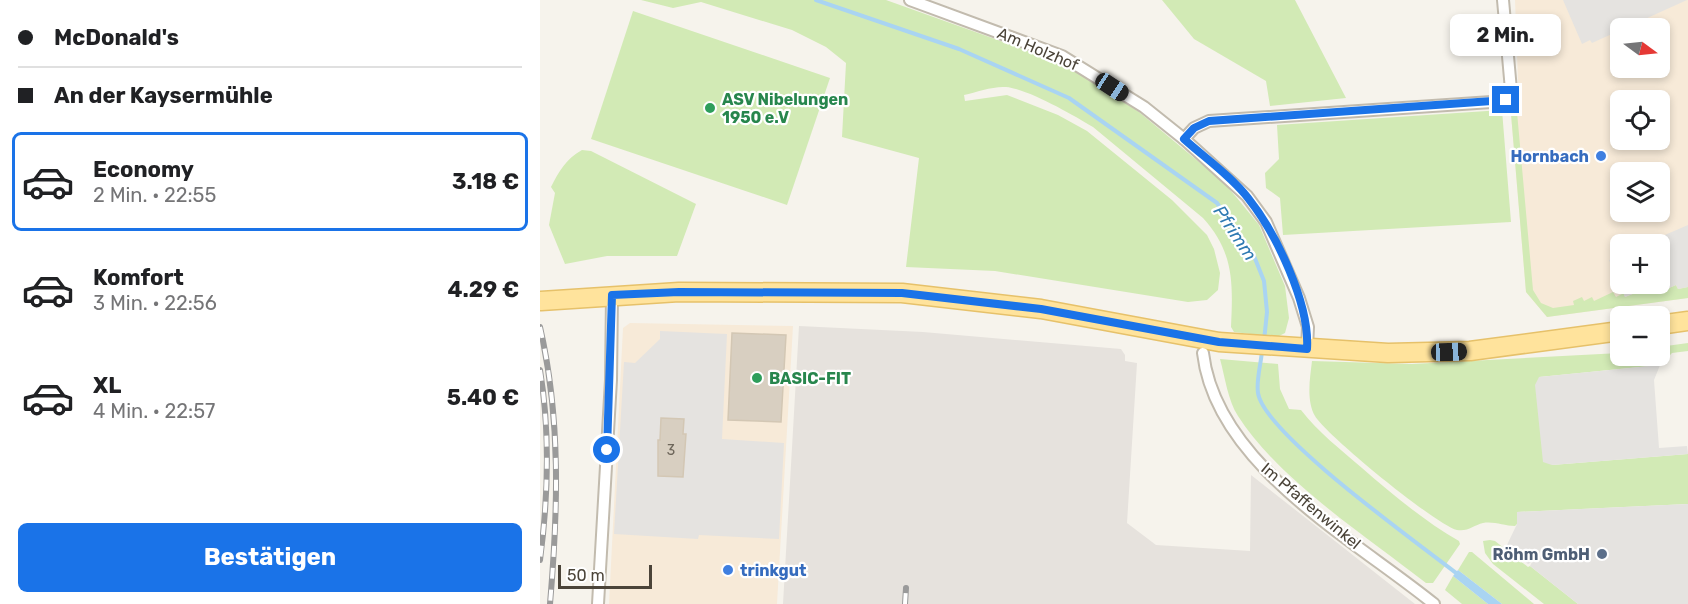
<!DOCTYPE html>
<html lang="de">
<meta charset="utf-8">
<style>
:root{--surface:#fff;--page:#f2f2f2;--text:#202124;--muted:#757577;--line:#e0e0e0;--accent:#1a73e8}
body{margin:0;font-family:Rubik,sans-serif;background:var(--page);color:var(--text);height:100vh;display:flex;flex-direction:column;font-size:22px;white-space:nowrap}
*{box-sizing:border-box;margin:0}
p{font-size:20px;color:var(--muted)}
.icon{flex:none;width:33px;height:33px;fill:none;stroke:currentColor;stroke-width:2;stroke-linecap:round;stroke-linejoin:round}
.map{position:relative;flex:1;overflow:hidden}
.drawer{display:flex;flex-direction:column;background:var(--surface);width:540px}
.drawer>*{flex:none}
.banner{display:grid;align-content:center;height:132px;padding:0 18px;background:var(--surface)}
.needle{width:39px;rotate:105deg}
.fabs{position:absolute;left:1070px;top:18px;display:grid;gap:12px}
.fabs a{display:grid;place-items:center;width:60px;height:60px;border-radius:9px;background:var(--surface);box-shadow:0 3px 9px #0003;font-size:30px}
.scale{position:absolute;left:18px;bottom:15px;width:94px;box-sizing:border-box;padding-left:6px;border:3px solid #4b4439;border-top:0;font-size:16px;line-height:21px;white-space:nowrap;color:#4b4439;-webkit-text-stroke:4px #fff;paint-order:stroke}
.end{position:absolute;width:27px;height:27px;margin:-14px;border:8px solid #1a73e8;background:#fff;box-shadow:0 0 0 3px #fff}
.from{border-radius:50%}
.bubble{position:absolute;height:42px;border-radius:9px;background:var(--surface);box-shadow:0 3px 9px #0003;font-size:20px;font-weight:700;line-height:42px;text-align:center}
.car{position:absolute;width:18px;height:36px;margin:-18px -9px;border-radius:8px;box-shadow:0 0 4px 2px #0007;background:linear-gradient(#222 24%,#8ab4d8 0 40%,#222 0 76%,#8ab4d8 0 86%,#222 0)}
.banner b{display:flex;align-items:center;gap:21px;height:57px;font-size:22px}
.banner b+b{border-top:2px solid var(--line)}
.banner i{width:15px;height:15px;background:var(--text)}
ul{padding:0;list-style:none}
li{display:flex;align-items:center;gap:18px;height:99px;margin:0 12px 9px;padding:0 6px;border:3px solid transparent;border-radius:9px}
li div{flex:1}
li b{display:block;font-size:22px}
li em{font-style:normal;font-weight:700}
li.current{border-color:var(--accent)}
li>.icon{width:54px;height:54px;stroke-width:1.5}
.action{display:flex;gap:12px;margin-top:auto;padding:12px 18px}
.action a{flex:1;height:69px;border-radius:9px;background:var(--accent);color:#fff;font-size:24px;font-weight:700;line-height:69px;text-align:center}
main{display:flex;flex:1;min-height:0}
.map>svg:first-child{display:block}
</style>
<main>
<section class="drawer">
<div class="banner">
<b><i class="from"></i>McDonald's</b>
<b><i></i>An der Kaysermühle</b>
</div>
<ul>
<li class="current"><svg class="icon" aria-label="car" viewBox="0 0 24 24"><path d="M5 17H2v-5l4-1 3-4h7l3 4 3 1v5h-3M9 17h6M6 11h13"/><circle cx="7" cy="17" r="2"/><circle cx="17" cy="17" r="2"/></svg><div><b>Economy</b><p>2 Min. · 22:55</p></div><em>3.18 €</em></li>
<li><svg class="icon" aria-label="car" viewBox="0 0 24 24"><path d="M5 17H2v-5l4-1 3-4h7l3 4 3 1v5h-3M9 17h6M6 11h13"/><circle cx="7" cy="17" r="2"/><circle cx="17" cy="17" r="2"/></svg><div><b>Komfort</b><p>3 Min. · 22:56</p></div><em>4.29 €</em></li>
<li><svg class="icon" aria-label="car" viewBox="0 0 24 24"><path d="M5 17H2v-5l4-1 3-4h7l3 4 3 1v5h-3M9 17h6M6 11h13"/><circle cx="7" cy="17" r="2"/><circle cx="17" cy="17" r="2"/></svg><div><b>XL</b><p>4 Min. · 22:57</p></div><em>5.40 €</em></li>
</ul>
<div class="action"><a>Bestätigen</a></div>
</section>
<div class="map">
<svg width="1148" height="604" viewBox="0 0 1148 604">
<rect width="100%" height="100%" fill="#f6f3ec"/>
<!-- commercial -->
<g fill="#f7ead8" fill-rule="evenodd">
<path d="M975,0H1148V298L1007,317L986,292L971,114L979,106ZM1080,28H1119V68H1080ZM1080,100H1119V140H1080ZM1080,172H1119V212H1080ZM1080,244H1119V284H1080Z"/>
<polygon points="90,323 253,326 237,604 69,604 83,328"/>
</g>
<!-- industrial -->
<polygon fill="#e6e2dd" points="259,326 383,332 581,349 585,355 585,361 597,363 587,523 616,545 710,551 711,475 875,604 243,604"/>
<!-- green -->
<g fill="#d2eab5">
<path d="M101,0H346L483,49L536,71L599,112L683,182L697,198L719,225L745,286L749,318L745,333L737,337L694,332L691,327C693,283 694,252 663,218L553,127C533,115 488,89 466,87C453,86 437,92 424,95L425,101L467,95L518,115L547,131L632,200L667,235L674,249L680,273L678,290L667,300L648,302L455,271L366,267L379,158L302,137L306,63L286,47L252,30L161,2L133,8Z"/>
<polygon points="622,0 755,0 806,98 730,106 726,81 654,39"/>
<polygon points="93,11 290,78 247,205 51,139"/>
<polygon points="962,110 971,222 743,235 740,198 726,188 725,173 739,159 737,125"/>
<polygon points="977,112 993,290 1001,303 1013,308 1034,305 1033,301 1042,297 1044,301 1052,297 1054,301 1073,292 1076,297 1084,293 1085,297 1105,289 1107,293 1122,291 1136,285 1138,289 1148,287 1148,298 1007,317 986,292 971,114"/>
<path d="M42,150L51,151L156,204L137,256H67L25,264L9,225L15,193L11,187C19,171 26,159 42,150Z"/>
<path d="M1148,343V351L1132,353L1120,365L999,377L1012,465L1148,454V504L977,512V524L975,526C964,526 954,521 943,523C934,525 928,532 917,530C896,525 786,435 775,416C766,400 770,378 772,361L872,364L1080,353V356H1119V347Z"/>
<path d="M680,359L738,364L740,389L749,409L761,410C778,432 800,449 822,468C852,494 884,521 919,541L920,544L893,583H886C827,537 738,479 698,416C688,401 685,377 680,359Z"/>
<polygon points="950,540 955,541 988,567 990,566 1038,604 1004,604 953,564 945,553 943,541"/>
<polygon points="929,552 932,552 994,604 962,604 918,570"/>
<polygon points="913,576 948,604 922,604 905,590"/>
</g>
<!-- parking -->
<g fill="#e5e3e0">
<polygon points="1023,0 1147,0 1052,43 1050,40 1042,44"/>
<polygon points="1148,225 1148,287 1138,289 1136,285 1122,291 1107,293 1105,289 1085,297 1069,260 1080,255 1080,284 1119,284 1119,244 1104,244"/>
<polygon points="120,331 187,334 182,439 244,443 239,539 159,535 158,539 74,534 84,362 95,363 120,339"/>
<polygon points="1120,365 1114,380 1119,448 1147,446 1148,454 1012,465 1003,462 995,385 999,377"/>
<polygon points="1148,504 1148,604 1038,604 990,566 992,562 988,564 966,547 977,524 977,512"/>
</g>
<!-- water -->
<polygon fill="#a9d4f2" points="918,570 962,604 948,604 913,576"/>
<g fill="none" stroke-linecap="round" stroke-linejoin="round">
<!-- stream -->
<g stroke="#a9d4f2" stroke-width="4">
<polyline points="276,0 419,49 529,98 677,203 714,256 724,281 727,312 724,341"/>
<path d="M722,351C721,364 716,380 718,393C724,434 882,546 920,576"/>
</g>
</g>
<!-- building -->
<g fill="#d8cfc1" stroke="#d3c7b4" stroke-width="1.5">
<polygon points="192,333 246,335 241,422 188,420"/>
<polygon points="121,418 144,419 143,434 146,434 143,477 118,476 118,440 120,440"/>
</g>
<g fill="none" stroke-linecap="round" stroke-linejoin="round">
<defs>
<g id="minor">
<polyline points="370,0 522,56 604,107 644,139 707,196 726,222 759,298 768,327 767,349"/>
<polyline points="644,139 654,128 669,121 966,101 971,90 963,0"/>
<path d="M663,353C676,465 814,539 894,604"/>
<polyline points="58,604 71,380 72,295"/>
</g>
<g id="primary">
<polyline points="1,301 139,292 362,293 501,309 679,342 848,353 930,351 1080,331"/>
<polyline points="1119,325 1148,321"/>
</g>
</defs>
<!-- minor casing -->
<use href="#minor" stroke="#c2bbae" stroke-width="14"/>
<!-- primary casing -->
<use href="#primary" stroke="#e6c16a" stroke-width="21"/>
<!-- minor -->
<use href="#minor" stroke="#fff" stroke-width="10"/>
<!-- primary -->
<use href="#primary" stroke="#ffe39c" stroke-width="18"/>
<defs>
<g id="rail">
<path d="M0,327C21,419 18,510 10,604"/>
<path d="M0,370C10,431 8,499 0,560"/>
<polyline points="365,604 366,588"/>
</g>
</defs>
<!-- rail casing -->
<use href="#rail" stroke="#9a9a9a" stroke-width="6"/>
<!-- rail -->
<use href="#rail" stroke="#fff" stroke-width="4" stroke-dasharray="11" stroke-linecap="butt"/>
</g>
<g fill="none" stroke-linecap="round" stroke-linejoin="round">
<!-- route -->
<path stroke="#1a73e8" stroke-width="8" d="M67,450L72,295L139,292L362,293L501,309L679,342L767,349C770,304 736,233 708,198C691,176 665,158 644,139L654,128L669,121L966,100"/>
</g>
<!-- markers -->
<g fill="#2e9e5b" stroke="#fff" stroke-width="2">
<circle cx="170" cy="108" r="6"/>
<circle cx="217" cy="378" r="6"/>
</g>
<g fill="#3f7fe0" stroke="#fff" stroke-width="2">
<circle cx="1061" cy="156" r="6"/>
<circle cx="188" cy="570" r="6"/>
</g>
<circle fill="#5c6f8a" stroke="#fff" stroke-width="2" cx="1062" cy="554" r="6"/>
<g text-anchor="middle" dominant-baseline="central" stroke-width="4.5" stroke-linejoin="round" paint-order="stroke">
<!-- number labels -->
<g font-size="14" fill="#6e675b">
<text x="131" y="450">3</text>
</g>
<!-- street labels -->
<g font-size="16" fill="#4b4439" stroke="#fff">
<text transform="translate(498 49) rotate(23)">Am Holzhof</text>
<text transform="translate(771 506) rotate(40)">Im Pfaffenwinkel</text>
</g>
<!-- leisure labels -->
<g font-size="16" font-weight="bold" fill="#27864d" stroke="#fff" text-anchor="start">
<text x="182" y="99">ASV Nibelungen<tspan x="182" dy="18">1950 e.V</tspan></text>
<text x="229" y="378">BASIC-FIT</text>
</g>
<!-- shop labels -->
<g font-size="16" font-weight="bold" fill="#366cbe" stroke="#fff" text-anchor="end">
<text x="1049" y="156">Hornbach</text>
<text x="200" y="570" text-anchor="start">trinkgut</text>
</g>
<!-- service labels -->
<g font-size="16" font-weight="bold" fill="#4e5e75" stroke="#fff" text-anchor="end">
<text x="1050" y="554">Röhm GmbH</text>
</g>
<!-- water labels -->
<g font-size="18" font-style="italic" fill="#2e7ab2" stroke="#fff">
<text transform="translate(695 233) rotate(56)">Pfrimm</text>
</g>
</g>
</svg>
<div class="fabs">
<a><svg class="needle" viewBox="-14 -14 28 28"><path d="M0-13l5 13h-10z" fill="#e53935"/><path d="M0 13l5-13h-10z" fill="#757577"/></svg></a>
<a><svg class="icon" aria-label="locate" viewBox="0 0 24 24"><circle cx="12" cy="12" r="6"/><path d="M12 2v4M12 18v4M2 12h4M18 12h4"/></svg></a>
<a><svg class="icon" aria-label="layers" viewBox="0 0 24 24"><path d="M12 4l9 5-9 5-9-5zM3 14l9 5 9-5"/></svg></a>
<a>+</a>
<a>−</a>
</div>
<div class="scale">50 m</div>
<i class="end from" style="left:67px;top:450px"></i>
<i class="end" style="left:966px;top:100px"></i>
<div class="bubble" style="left:910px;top:14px;width:111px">2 Min.</div>
<i class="car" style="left:572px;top:87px;rotate:123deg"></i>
<i class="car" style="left:909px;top:352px;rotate:88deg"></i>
</div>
</main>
